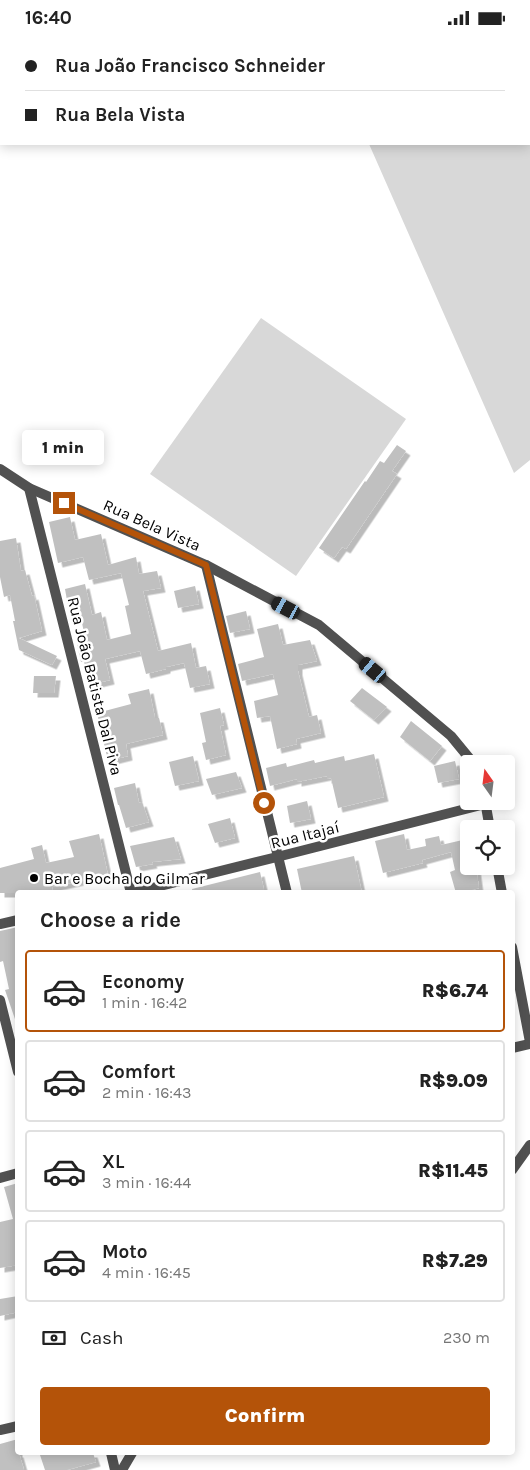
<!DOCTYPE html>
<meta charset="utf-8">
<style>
:root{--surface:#fff;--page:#f2f2f2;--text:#222;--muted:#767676;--line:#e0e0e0;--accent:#b45309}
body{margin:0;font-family:Karla,sans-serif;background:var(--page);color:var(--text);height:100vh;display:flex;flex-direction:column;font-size:19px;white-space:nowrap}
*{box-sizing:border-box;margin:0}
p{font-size:16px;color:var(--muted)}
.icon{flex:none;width:28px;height:28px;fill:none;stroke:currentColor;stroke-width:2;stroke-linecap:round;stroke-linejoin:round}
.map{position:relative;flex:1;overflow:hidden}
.panel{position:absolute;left:15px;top:855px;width:500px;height:565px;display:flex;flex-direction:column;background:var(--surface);border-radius:5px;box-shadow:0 2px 12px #0003}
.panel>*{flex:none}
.banner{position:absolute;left:0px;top:0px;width:530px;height:110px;box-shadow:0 2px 12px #0003;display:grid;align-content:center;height:110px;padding:0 25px;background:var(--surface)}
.needle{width:32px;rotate:346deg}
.fabs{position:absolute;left:460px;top:720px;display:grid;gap:10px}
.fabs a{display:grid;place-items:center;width:55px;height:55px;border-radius:5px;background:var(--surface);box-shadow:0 2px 12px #0003;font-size:25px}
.end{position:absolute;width:22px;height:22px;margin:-11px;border:6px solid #b45309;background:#fff;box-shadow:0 0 0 2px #fff}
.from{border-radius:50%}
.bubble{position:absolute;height:35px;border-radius:5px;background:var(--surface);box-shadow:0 2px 12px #0003;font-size:16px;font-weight:800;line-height:35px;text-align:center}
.car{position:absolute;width:15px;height:30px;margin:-15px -8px;border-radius:6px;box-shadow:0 0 4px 1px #0007;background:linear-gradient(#222 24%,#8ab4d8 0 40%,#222 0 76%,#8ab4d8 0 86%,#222 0)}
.banner b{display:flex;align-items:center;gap:18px;height:48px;font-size:19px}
.banner b+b{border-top:1px solid var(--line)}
.banner i{width:12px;height:12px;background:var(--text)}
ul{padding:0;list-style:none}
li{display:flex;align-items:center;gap:15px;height:82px;margin:0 10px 8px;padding:0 15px;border:2px solid var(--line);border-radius:5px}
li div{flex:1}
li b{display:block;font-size:19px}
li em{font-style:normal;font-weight:800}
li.selected{border-color:var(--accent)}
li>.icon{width:45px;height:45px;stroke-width:1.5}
h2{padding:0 25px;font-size:22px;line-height:60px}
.pay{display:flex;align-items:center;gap:12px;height:55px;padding:0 25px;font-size:19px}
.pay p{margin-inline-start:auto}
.primary-button{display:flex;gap:10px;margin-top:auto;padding:10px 25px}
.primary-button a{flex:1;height:58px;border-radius:5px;background:var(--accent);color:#fff;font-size:20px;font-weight:800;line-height:58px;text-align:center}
.status{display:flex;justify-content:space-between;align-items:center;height:35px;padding:0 25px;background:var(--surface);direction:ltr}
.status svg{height:14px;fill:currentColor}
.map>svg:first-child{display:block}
</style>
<div class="status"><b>16:40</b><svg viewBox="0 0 49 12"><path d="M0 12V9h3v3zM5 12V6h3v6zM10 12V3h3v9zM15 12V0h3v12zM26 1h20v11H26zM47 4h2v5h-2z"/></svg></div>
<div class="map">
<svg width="530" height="1435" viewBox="0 0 530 1435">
<defs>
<filter id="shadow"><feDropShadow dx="4.5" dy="4.5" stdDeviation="0" flood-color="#0004"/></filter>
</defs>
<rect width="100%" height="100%" fill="#fff"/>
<!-- green -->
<g fill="#d8d8d8">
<polygon points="190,0 530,0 530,425 514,438 369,109 529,109 529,1 195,1"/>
<polygon points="261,283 406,384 296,541 150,439"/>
</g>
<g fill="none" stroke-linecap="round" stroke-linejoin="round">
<!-- stream -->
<g stroke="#9f9f9f" stroke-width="4">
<polyline points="505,0 506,1"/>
<polyline points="529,32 530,34"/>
</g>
</g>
<!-- building -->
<g fill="#c0c0c0" filter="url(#shadow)">
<polygon points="397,410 406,416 392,436 397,439 346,514 342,512 334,523 319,513 365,446 366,447 380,426 384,428"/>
<polygon points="70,482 75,505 101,499 108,530 136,522 139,539 157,536 161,553 143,556 158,616 191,608 196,633 206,631 210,649 190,653 184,628 166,632 166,634 146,639 140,616 105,624 110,645 93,649 89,647 84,626 81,627 77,610 86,607 78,569 68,571 65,554 85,549 92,580 101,577 107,605 131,599 125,571 129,570 121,538 89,545 83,522 58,528 49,487"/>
<polygon points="16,503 21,536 25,535 32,561 34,560 42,596 19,603 57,621 52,630 19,615 13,586 15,586 10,560 4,562 0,542 0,506"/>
<polygon points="195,551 199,569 178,573 174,556"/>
<polygon points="246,576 250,594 230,598 226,581"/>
<polygon points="278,589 283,610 310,605 317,626 298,630 298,636 309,682 317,680 321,698 296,704 297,709 277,714 270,681 257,683 254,666 278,660 273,639 242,646 238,629 264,622 257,594"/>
<polygon points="34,641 56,641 54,658 33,658"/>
<polygon points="362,653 387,672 374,685 350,666"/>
<polygon points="149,654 155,683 159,683 163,700 126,709 128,721 108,726 97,678 131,669 128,659"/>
<polygon points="220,673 224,690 220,691 226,720 206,725 202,708 206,707 200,678"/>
<polygon points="411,686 442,711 430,726 400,702"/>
<polygon points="374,719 384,762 338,773 331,743 327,744 327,741 297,747 297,744 270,751 266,733 286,728 287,732 314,725 315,728 344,721 345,726"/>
<polygon points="193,721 199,746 175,751 169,727"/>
<polygon points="455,726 459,744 438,748 434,731"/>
<polygon points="236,737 242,753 212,760 206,744"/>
<polygon points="135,748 139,768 142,767 149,787 126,793 119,770 118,770 114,753"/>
<polygon points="307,766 311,784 290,788 287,771"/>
<polygon points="230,783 235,803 215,808 208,789"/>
<polygon points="99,799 108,840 52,852 53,858 0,858 0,833 34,824 31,813 42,810 46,828 74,822 69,806"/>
<polygon points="404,799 407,815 426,811 425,804 439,801 441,810 467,804 469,810 469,831 476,831 479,853 462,858 456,858 450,837 455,835 451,817 422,825 423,828 383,838 375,806"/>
<polygon points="174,802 181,824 152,827 153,829 136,832 130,811"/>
<polygon points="354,821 362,858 302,858 297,834"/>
<polygon points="260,837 264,855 252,858 193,858 192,854"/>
<polygon points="18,892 18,986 16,987 5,955 9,954 3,926 0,927 0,896"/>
<polygon points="18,1148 18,1230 0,1233 0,1187 13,1184 4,1152"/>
<polygon points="18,1261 18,1277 0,1281 0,1264"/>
<polygon points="18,1404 18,1418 19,1418 24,1435 0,1435 0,1409"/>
<polygon points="47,1418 93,1418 96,1427 67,1435 45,1435 40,1420"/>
</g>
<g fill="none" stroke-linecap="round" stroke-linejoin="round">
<!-- minor -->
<g stroke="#515151" stroke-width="10">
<polyline points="5,1 6,0"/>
<polyline points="0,12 1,10"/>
<polyline points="0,434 29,453 206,530 319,590 451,701 474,729"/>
<polyline points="29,453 131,858"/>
<polyline points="206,530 287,858"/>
<polyline points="485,766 490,794"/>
<polyline points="497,831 502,858"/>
<polyline points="132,858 277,822 485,769"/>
<polyline points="512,912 530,1007"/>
<polyline points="0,965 18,1037"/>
<polyline points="512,1135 530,1110"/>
<polyline points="0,1143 18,1138"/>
<polyline points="0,1395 18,1391"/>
<polyline points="111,1418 115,1435"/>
<polyline points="122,1435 132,1418"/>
</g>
<!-- tertiary -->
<g stroke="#515151" stroke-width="10">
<polyline points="0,889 18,885"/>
<polyline points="512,1013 530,1009"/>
</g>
</g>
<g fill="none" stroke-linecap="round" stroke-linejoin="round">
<!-- route -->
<polyline stroke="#b45309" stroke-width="6" points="64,468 206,530 264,768"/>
</g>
<!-- markers -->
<circle fill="#000" stroke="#fff" stroke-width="2" cx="34" cy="843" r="5"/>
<g text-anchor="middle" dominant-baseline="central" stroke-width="5" stroke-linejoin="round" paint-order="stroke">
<!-- street labels -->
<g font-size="16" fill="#000" stroke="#fff">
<text transform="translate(152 490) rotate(24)">Rua Bela Vista</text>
<text transform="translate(95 651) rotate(76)">Rua João Batista Dal Piva</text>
<text transform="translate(305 800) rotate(-14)">Rua Itajaí</text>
</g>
<!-- poi labels -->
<g font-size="16" fill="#000" stroke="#fff" text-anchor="start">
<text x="44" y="843">Bar e Bocha do Gilmar</text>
</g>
</g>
</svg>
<div class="fabs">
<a><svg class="needle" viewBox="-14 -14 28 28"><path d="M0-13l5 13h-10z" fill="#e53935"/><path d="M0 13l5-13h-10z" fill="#767676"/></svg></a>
<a><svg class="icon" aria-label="locate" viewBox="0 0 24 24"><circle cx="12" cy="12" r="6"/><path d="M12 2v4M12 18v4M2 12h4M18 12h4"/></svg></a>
</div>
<i class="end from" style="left:264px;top:768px"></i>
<i class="end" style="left:64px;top:468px"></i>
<div class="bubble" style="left:22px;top:395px;width:82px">1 min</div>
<i class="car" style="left:286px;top:573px;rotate:298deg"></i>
<i class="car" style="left:373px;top:635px;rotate:310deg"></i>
<div class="banner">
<b><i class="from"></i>Rua João Francisco Schneider</b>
<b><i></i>Rua Bela Vista</b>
</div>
<section class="panel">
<h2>Choose a ride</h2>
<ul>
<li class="selected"><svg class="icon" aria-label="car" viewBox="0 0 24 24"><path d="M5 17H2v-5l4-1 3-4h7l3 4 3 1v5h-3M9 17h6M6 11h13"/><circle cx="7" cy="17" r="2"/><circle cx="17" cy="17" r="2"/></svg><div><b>Economy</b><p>1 min · 16:42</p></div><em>R$6.74</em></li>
<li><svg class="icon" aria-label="car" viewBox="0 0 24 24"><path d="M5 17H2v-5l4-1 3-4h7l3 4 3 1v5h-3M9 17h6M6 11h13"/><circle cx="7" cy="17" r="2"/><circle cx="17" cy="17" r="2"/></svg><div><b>Comfort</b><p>2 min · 16:43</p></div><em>R$9.09</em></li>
<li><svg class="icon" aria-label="car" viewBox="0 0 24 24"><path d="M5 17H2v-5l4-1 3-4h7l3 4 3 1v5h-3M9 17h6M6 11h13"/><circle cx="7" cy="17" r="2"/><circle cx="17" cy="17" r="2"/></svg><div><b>XL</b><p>3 min · 16:44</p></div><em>R$11.45</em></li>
<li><svg class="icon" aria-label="car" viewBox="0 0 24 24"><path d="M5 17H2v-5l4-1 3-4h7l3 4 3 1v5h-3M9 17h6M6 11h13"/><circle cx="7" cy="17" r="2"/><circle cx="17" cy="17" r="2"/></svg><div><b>Moto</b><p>4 min · 16:45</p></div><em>R$7.29</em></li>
</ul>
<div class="pay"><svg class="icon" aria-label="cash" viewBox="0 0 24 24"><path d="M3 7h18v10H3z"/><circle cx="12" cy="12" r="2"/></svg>Cash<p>230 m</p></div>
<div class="primary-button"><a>Confirm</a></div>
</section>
</div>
